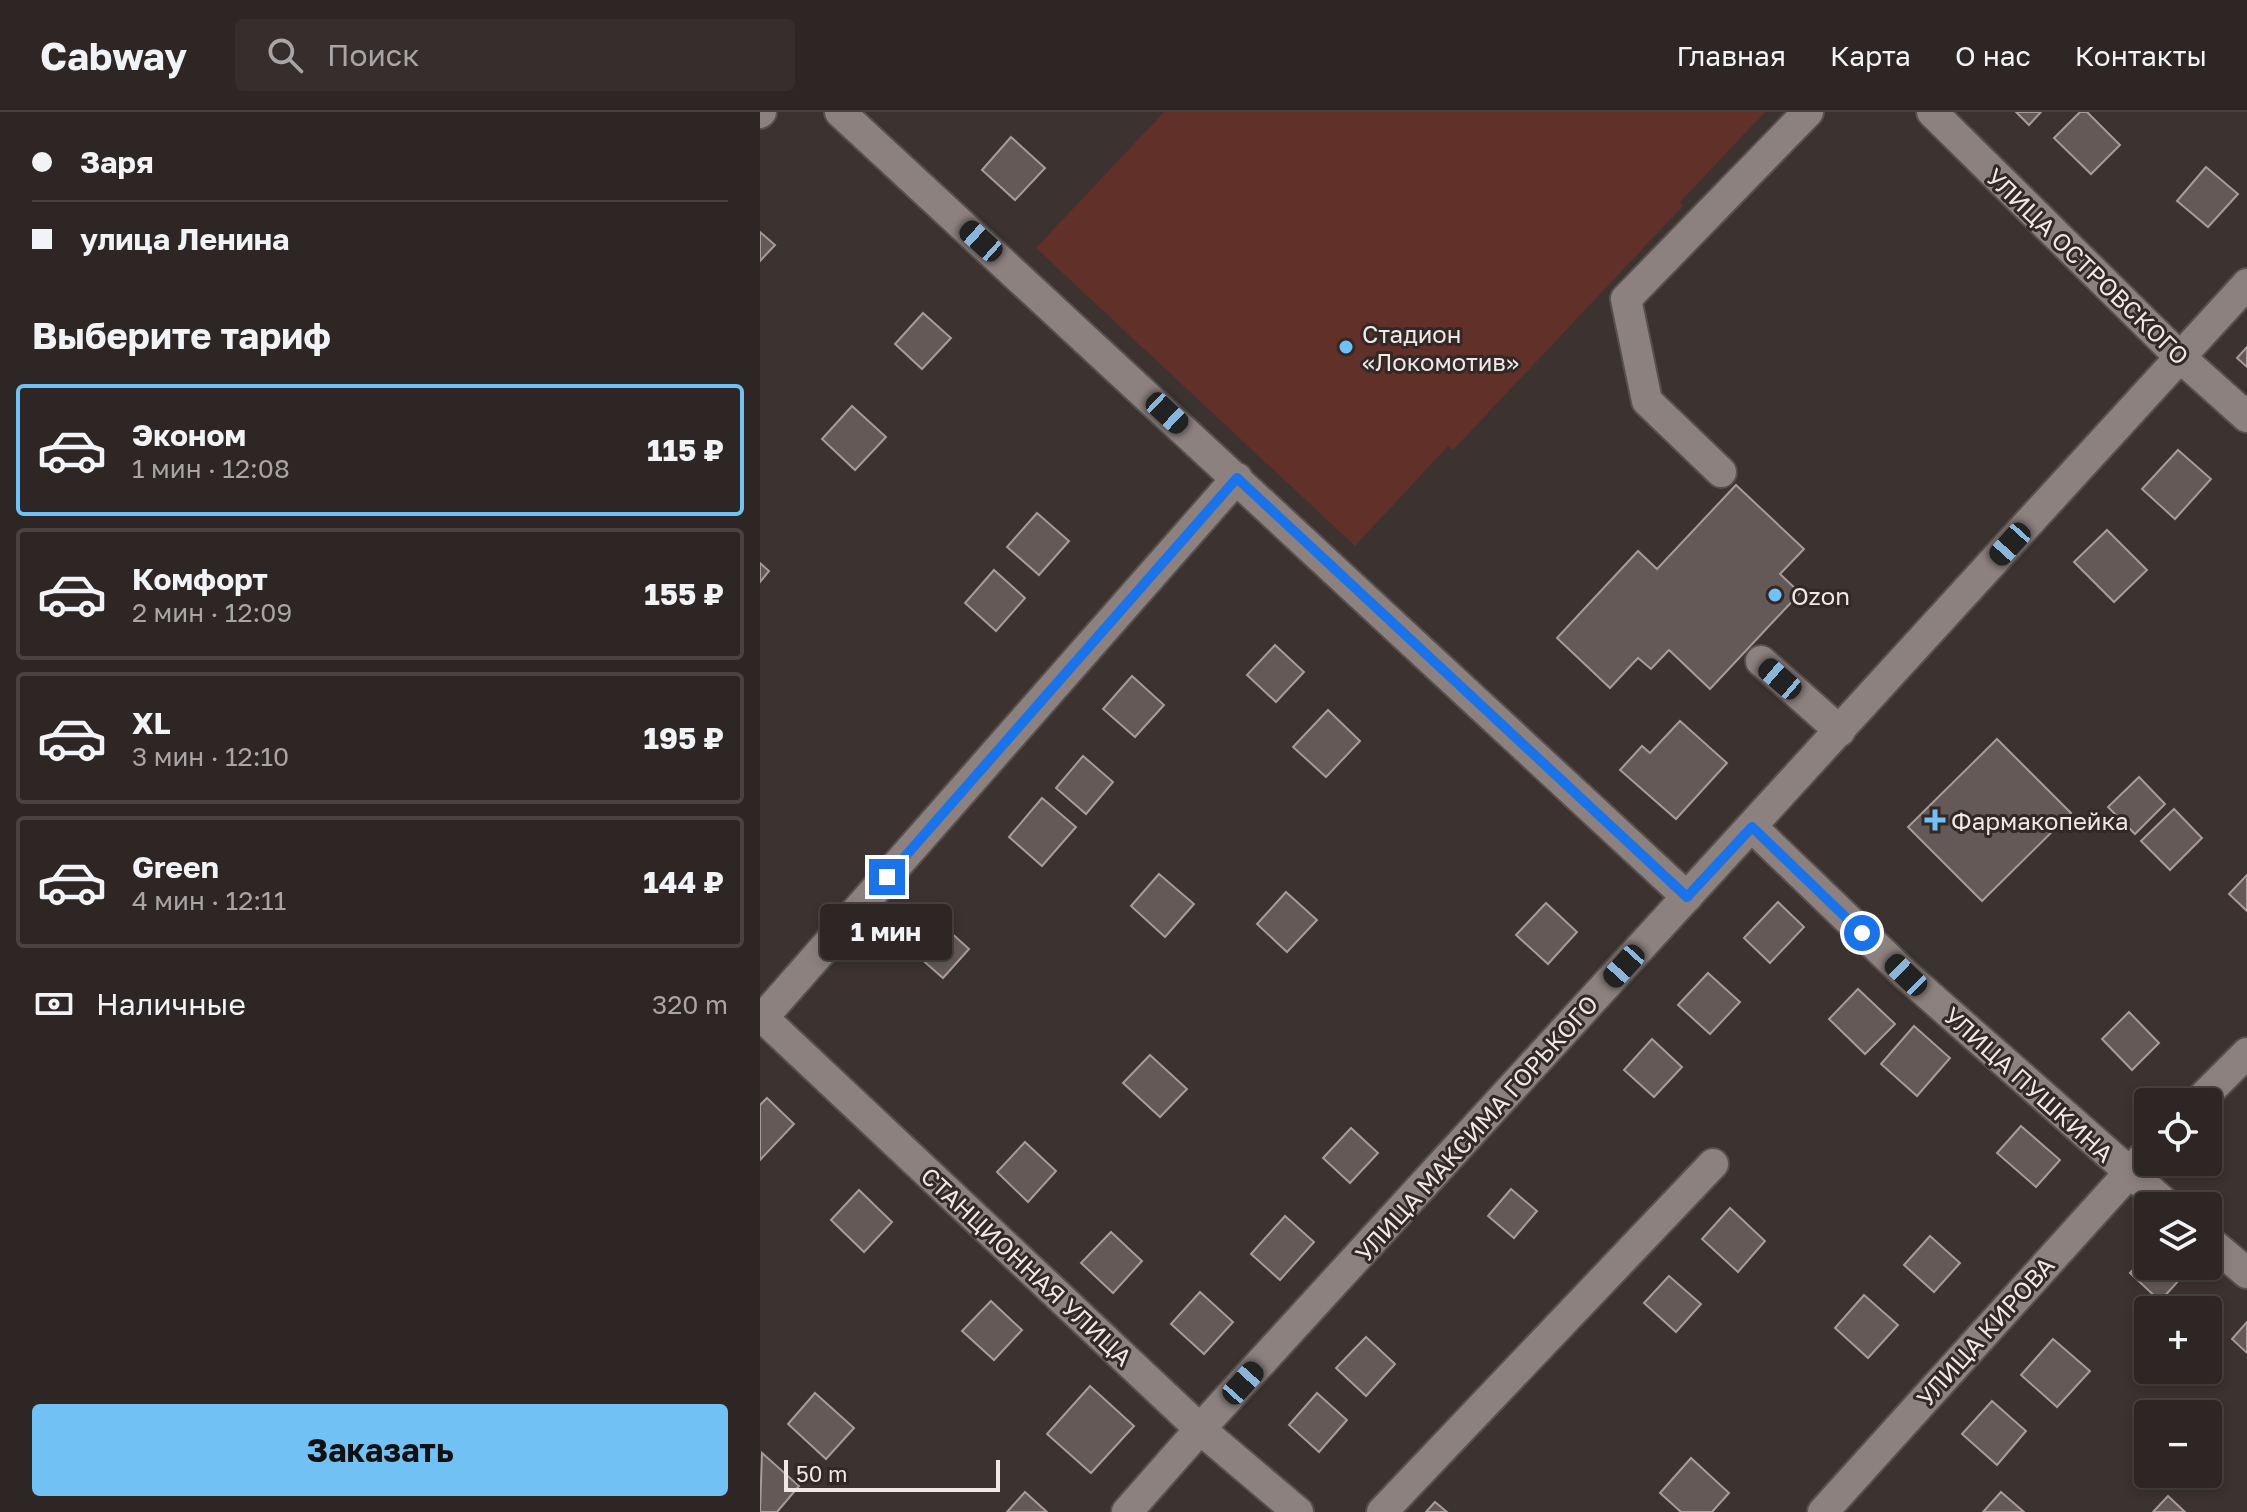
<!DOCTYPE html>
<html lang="ru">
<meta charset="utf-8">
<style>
:root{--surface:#2d2624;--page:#352e2c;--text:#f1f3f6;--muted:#a7a5a6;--line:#484341;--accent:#72c1f5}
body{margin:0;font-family:"Golos Text",sans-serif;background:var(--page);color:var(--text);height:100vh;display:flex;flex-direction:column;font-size:30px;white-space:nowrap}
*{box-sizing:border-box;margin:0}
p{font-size:26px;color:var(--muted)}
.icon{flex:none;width:44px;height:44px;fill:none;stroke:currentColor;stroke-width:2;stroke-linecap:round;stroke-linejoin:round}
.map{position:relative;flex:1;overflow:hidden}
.details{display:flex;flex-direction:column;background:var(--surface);width:760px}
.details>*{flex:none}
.top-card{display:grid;align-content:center;height:176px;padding:0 32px;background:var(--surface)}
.fabs{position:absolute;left:1374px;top:976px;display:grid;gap:16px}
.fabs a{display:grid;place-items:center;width:88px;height:88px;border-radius:8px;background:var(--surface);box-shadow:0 4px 12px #0003,0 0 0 2px var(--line);font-size:40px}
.scale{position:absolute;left:24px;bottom:20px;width:216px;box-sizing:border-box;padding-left:8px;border:4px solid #efe8e7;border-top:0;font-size:22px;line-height:28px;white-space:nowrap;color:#efe8e7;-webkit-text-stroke:6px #322826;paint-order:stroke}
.end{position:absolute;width:36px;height:36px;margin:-18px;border:10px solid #1a73e8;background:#fff;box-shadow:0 0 0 4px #fff}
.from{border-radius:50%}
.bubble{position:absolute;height:56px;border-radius:8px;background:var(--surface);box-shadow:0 4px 12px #0003,0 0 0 2px var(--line);font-size:26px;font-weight:700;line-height:56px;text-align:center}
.car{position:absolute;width:24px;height:48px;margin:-24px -12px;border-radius:10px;box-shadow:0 0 6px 2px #0007;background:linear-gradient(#222 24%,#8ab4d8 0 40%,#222 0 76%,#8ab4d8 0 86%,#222 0)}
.top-card b{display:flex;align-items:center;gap:28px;height:76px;font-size:30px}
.top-card b+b{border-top:2px solid var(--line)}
.top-card i{width:20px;height:20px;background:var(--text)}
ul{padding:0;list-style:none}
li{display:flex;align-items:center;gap:24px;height:132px;margin:0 16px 12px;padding:0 16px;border:4px solid var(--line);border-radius:8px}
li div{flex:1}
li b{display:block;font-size:30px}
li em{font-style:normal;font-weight:700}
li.on{border-color:var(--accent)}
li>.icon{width:72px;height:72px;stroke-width:1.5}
h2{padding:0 32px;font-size:36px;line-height:96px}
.pay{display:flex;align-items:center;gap:20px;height:88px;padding:0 32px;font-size:30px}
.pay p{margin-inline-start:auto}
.cta{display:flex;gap:16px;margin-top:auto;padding:16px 32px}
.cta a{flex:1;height:92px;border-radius:8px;background:var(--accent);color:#111;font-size:32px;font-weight:700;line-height:92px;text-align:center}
header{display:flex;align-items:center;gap:48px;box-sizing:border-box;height:112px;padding:0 40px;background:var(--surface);border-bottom:2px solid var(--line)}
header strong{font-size:38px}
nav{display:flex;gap:44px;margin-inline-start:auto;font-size:28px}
.search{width:560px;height:72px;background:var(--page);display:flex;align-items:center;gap:20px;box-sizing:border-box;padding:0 28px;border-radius:8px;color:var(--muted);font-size:30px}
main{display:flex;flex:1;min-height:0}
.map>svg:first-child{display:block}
</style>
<header>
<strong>Cabway</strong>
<div class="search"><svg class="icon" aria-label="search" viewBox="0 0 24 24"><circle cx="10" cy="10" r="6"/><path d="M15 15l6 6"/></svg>Поиск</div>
<nav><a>Главная</a><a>Карта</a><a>О нас</a><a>Контакты</a></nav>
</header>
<main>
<section class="details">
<div class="top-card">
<b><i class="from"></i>Заря</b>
<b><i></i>улица Ленина</b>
</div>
<h2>Выберите тариф</h2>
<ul>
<li class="on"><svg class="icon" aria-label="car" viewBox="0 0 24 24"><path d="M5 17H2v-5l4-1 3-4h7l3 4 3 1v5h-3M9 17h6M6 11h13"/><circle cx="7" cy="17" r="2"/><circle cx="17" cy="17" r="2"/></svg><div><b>Эконом</b><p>1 мин · 12:08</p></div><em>115 ₽</em></li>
<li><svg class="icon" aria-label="car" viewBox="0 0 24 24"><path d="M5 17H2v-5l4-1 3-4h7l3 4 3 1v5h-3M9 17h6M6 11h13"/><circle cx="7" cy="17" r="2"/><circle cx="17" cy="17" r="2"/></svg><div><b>Комфорт</b><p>2 мин · 12:09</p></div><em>155 ₽</em></li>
<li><svg class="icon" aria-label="car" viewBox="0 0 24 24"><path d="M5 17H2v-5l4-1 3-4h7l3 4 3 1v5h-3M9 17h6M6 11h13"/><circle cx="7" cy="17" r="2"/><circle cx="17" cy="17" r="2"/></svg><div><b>XL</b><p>3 мин · 12:10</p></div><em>195 ₽</em></li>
<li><svg class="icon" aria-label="car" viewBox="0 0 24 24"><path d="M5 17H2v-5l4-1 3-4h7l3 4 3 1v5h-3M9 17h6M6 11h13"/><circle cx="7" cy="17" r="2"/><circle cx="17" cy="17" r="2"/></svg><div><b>Green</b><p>4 мин · 12:11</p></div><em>144 ₽</em></li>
</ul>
<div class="pay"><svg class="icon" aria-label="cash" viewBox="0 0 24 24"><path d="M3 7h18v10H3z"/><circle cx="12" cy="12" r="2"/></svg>Наличные<p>320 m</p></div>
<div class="cta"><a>Заказать</a></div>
</section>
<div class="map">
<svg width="1487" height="1400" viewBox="0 0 1487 1400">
<rect width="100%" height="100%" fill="#3c3230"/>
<!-- green -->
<polygon fill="#613029" points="404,0 1005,0 920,90 923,94 693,338 688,334 595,434 276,136"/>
<!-- building -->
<g fill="#645957" stroke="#a89b99" stroke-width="2">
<polygon points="1256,0 1281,0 1269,13"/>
<polygon points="1320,0 1327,0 1360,33 1331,62 1294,26"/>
<polygon points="251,25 285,56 255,88 222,58"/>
<polygon points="1446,55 1478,82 1448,115 1417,89"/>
<polygon points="0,120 15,133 0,149"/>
<polygon points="163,201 191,226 162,257 135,232"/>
<polygon points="1487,235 1487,255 1477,246"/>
<polygon points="92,294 126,325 95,358 62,327"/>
<polygon points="1418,338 1451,367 1415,407 1382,377"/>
<polygon points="976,373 1044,437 1020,462 1040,481 950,577 909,538 891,557 878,546 850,576 797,526 878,439 897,457"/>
<polygon points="277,401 309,429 279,463 247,435"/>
<polygon points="1347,418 1387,458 1354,490 1314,450"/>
<polygon points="0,451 9,459 0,470"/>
<polygon points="234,458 265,486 236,519 205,491"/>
<polygon points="515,533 544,560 516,590 487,563"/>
<polygon points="372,564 404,593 375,625 343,597"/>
<polygon points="568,598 600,629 566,665 533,635"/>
<polygon points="920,609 967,651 916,707 860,658 882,634 890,641"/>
<polygon points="1237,627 1311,701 1222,789 1148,715"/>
<polygon points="323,644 353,670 326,702 296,676"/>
<polygon points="1379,665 1405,692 1375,722 1348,695"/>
<polygon points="282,686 316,715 282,754 249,725"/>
<polygon points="1414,697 1442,726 1410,758 1381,729"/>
<polygon points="399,762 434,792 405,825 371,794"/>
<polygon points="1487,763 1487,799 1469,782"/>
<polygon points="526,780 557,808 527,840 497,812"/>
<polygon points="1018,790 1044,815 1010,851 984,826"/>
<polygon points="786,791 817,820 788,852 756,823"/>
<polygon points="177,808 209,837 183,866 151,838"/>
<polygon points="948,861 980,890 950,922 918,893"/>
<polygon points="1098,877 1135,912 1105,942 1069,907"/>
<polygon points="1369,900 1399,931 1372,958 1342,927"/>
<polygon points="1154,914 1190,946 1157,984 1121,952"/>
<polygon points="892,927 922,955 894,985 864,958"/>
<polygon points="390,943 427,977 400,1005 363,971"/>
<polygon points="7,986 34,1012 0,1048 0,993"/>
<polygon points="1261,1014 1300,1048 1276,1075 1237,1041"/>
<polygon points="591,1016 618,1041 590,1071 563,1046"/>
<polygon points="265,1030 296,1059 268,1090 237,1060"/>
<polygon points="751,1077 777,1099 754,1126 728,1104"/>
<polygon points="99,1078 132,1110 104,1140 71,1108"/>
<polygon points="970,1096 1005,1129 978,1160 942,1127"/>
<polygon points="525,1104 554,1130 520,1168 491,1142"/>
<polygon points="351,1120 382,1149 353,1181 321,1151"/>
<polygon points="1170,1124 1200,1151 1174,1180 1144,1153"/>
<polygon points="1388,1141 1388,1154 1432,1154 1400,1189 1370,1161"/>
<polygon points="909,1164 941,1192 916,1220 884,1191"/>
<polygon points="440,1180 473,1210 444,1242 411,1212"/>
<polygon points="1104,1183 1138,1213 1108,1246 1075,1216"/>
<polygon points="231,1189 262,1218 234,1248 202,1219"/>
<polygon points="1487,1210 1487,1241 1472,1227"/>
<polygon points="606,1225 635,1252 606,1284 576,1256"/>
<polygon points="1293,1227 1330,1259 1297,1295 1261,1263"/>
<polygon points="330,1274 374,1314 331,1361 287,1322"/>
<polygon points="55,1281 94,1316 66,1347 28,1312"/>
<polygon points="557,1281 587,1308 559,1340 529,1313"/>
<polygon points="1232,1289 1266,1319 1237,1353 1202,1322"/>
<polygon points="2,1341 39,1374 17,1400 0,1400"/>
<polygon points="931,1346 969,1381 952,1400 921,1400 900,1381"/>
<polygon points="265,1380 287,1400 247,1400"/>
<polygon points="1241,1380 1264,1400 1223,1400"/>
<polygon points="1408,1384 1425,1400 1393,1400"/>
<polygon points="675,1390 687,1400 666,1400"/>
</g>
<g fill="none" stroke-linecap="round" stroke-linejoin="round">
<defs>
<g id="minor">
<polyline points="80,0 927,785"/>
<polyline points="1172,0 1420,245 1487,305"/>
<polyline points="0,1 1,0"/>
<polyline points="961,360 887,289 866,187 1048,0"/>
<polyline points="1001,549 1080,619"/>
<polyline points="992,715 1146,863 1408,1094"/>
<polyline points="0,903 440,1317 538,1400"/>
<polyline points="0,909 477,366"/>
<polyline points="1438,990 1487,941"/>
<polyline points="1448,1128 1487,1161"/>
<polyline points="367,1400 440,1317 1487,172"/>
<polyline points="622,1400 953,1052"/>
<polyline points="1063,1400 1388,1040"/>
</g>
</defs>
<!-- minor casing -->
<use href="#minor" stroke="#58504e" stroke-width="34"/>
<!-- minor -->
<use href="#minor" stroke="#8d817f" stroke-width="30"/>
</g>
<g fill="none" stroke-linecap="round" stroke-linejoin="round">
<!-- route -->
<polyline stroke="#1a73e8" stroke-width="10" points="127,765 477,366 927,785 992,715 1102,821"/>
</g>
<!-- markers -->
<g fill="#72c1f5" stroke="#322826" stroke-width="3">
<circle cx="586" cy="235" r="8"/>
<circle cx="1015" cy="483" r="8"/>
<path d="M1171 696h8v8h8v8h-8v8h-8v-8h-8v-8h8z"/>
</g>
<g text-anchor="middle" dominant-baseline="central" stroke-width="6" stroke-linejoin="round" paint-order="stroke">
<!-- street labels -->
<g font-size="24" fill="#efe8e7" stroke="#322826">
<text transform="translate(1328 154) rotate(44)">УЛИЦА ОСТРОВСКОГО</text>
<text transform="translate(1269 972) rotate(42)">УЛИЦА ПУШКИНА</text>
<text transform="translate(716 1016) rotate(-48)">УЛИЦА МАКСИМА ГОРЬКОГО</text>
<text transform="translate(267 1154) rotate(43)">СТАНЦИОННАЯ УЛИЦА</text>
<text transform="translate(1225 1219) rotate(-48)">УЛИЦА КИРОВА</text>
</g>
<!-- poi labels -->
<g font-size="24" fill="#efe8e7" stroke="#322826" text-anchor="start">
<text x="602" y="221">Стадион<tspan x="602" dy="28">«Локомотив»</tspan></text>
<text x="1031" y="483">Ozon</text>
<text x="1191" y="708">Фармакопейка</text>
</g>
</g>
</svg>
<div class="fabs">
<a><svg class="icon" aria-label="locate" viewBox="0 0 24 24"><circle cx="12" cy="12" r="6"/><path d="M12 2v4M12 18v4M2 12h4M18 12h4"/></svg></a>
<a><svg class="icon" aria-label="layers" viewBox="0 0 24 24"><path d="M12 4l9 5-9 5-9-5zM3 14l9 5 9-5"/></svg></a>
<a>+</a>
<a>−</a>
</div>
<div class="scale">50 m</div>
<i class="end from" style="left:1102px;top:821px"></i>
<i class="end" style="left:127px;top:765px"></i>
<div class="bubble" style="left:60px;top:792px;width:132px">1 мин</div>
<i class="car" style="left:221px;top:129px;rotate:312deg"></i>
<i class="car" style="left:407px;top:301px;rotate:133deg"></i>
<i class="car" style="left:1250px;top:432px;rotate:222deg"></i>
<i class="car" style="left:1020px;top:567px;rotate:311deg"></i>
<i class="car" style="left:864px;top:854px;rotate:222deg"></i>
<i class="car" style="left:1146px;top:863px;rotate:314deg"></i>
<i class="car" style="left:483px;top:1271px;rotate:42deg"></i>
</div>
</main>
